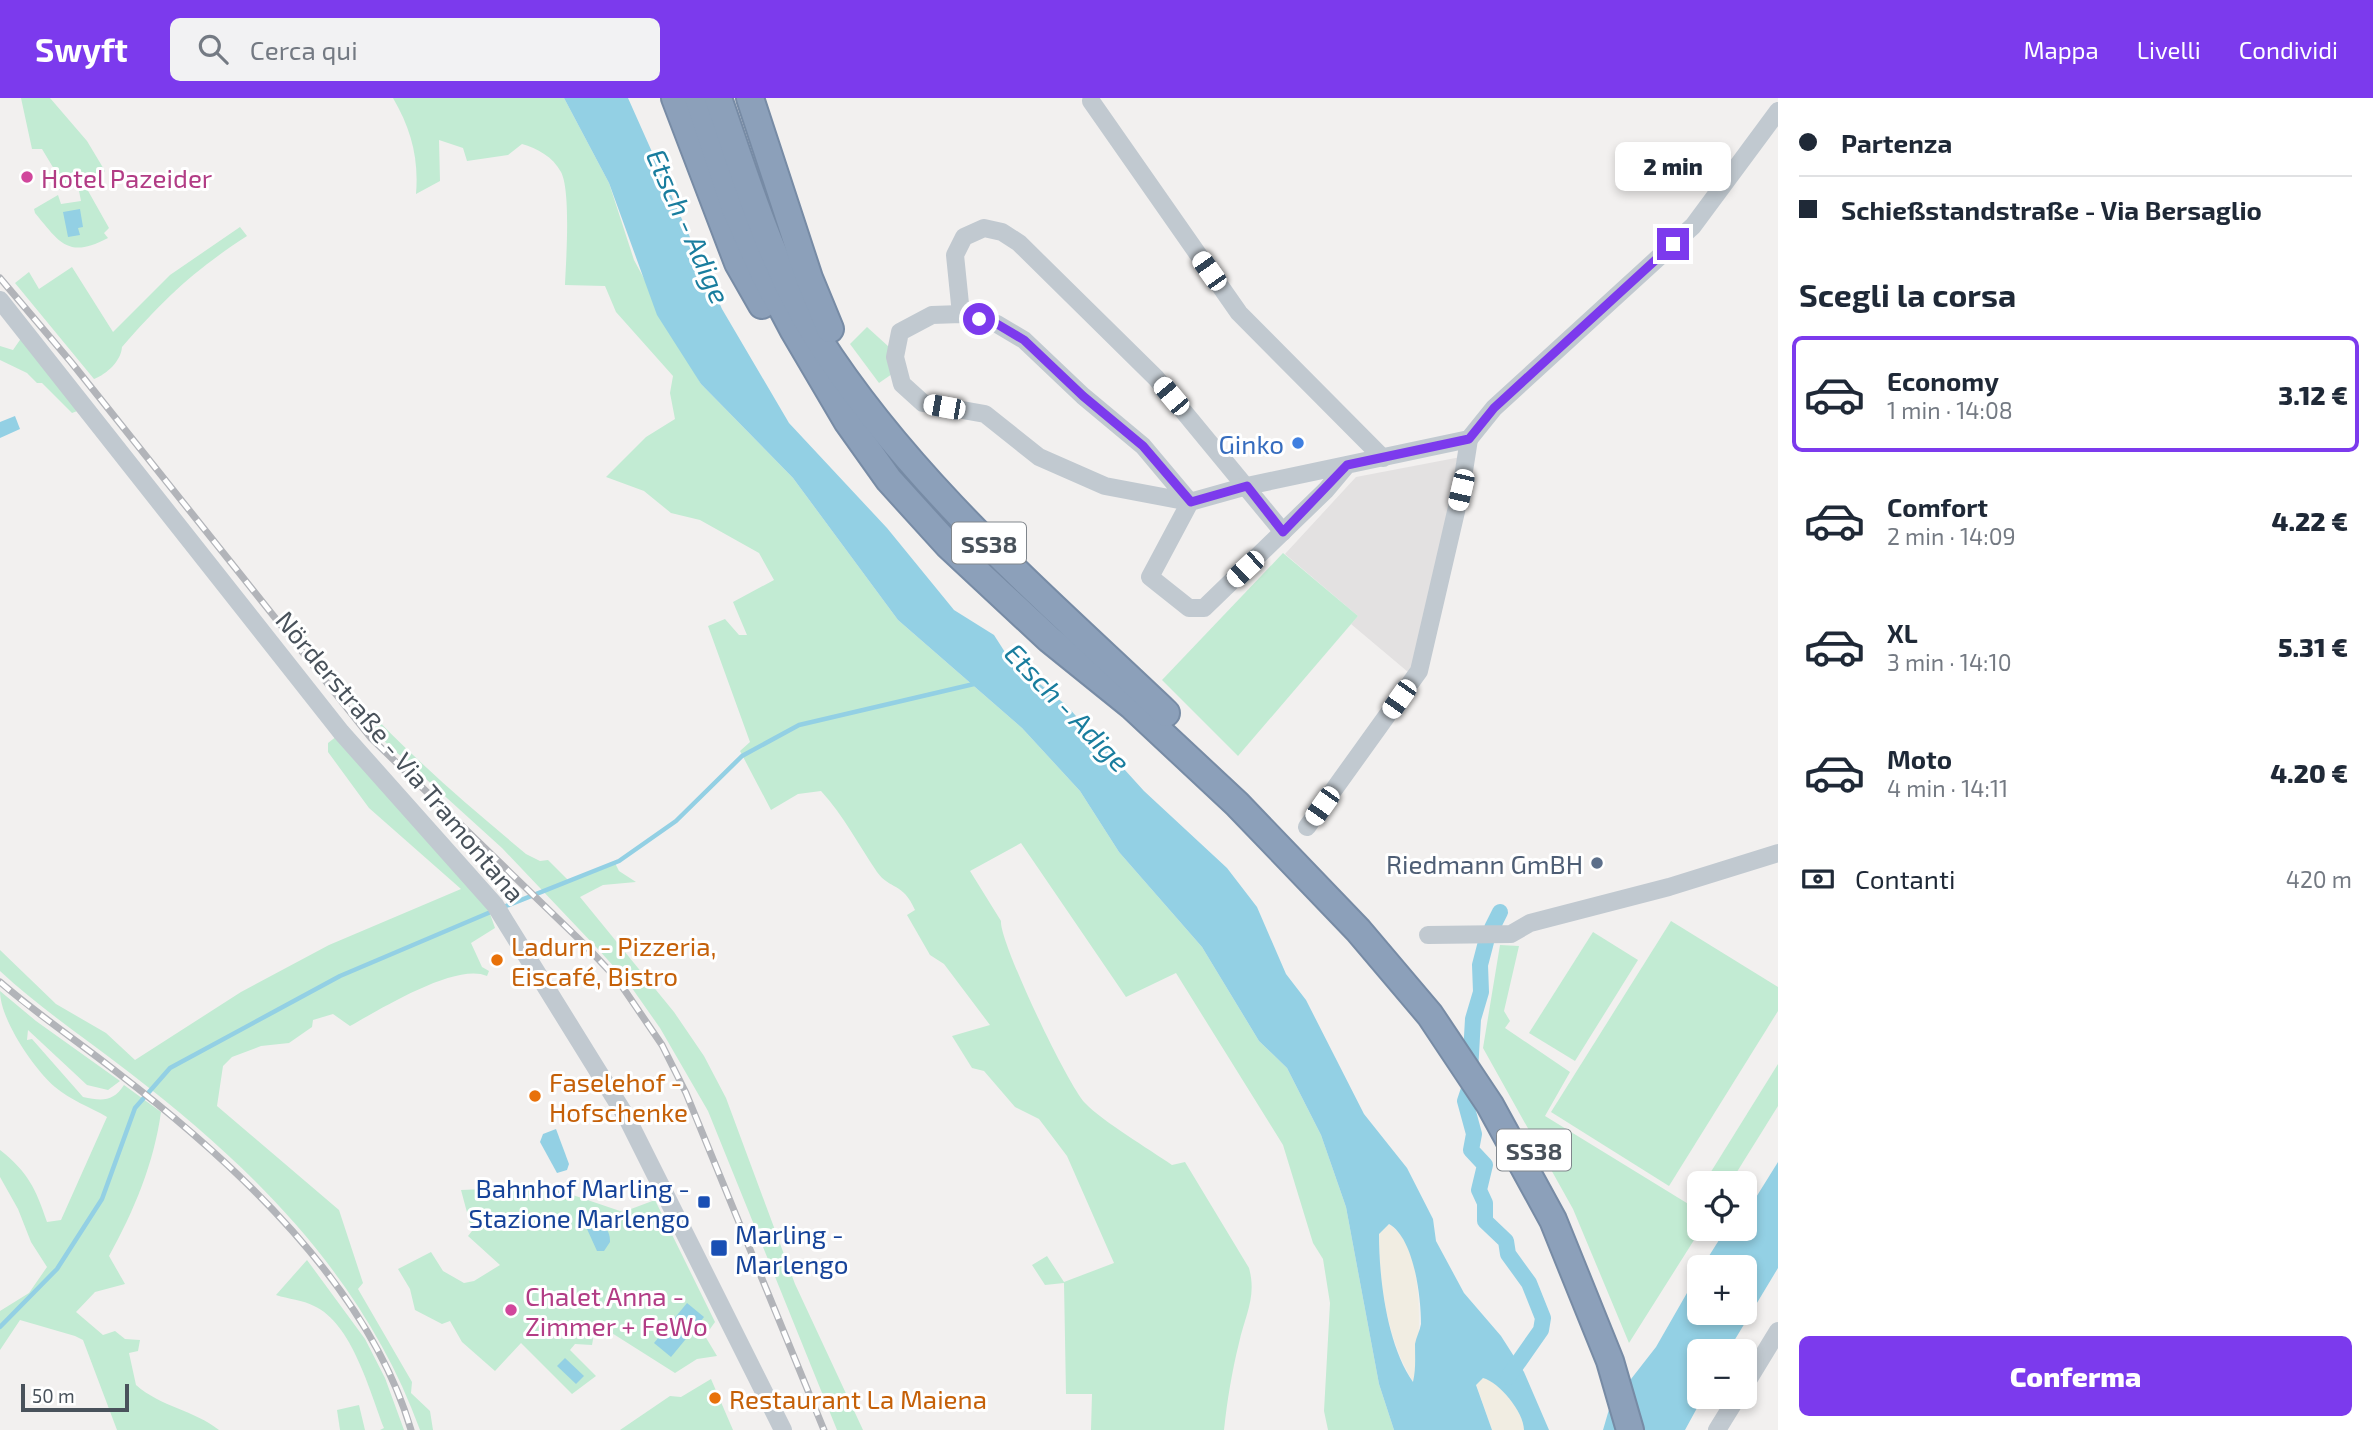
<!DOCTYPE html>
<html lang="it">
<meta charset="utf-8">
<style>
:root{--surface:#fff;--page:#f2f2f3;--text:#1f2937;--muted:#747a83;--line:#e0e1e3;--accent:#7c3aed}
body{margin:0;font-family:"Exo 2",sans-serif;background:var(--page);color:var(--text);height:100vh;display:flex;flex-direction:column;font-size:26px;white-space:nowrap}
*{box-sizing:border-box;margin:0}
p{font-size:23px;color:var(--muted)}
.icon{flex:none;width:38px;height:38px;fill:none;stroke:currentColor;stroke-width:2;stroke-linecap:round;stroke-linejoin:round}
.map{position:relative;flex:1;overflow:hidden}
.sheet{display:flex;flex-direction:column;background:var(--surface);width:595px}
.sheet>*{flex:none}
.hud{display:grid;align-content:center;height:154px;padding:0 21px;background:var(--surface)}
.fabs{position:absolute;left:1687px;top:1073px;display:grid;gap:14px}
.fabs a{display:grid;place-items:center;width:70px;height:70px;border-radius:10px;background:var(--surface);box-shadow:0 4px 10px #0003;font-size:35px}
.scale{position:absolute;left:21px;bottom:18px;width:108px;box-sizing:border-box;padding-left:7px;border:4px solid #49525b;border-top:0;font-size:19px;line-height:24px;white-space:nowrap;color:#49525b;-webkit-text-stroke:5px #fff;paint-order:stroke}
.end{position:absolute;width:32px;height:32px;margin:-16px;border:9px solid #7c3aed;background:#fff;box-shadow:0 0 0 4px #fff}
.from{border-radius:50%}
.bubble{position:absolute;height:49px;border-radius:10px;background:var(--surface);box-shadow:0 4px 10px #0003;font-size:23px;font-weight:800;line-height:49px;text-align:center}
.car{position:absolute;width:21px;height:42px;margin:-21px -10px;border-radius:9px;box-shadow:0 0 5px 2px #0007;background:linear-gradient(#fff 24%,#345 0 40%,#fff 0 76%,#345 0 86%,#fff 0)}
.hud b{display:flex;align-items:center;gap:24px;height:66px;font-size:26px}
.hud b+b{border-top:2px solid var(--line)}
.hud i{width:18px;height:18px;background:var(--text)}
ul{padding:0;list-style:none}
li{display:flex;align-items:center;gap:21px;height:116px;margin:0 14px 10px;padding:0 7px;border:4px solid transparent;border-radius:10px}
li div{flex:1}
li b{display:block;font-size:26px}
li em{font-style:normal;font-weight:800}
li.current{border-color:var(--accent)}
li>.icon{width:63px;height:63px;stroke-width:1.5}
h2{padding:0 21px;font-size:32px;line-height:84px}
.pay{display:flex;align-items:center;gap:18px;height:77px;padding:0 21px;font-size:26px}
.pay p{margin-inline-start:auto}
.button{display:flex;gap:14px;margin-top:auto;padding:14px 21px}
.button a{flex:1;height:80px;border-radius:10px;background:var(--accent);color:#fff;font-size:28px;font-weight:800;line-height:80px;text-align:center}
header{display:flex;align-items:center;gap:42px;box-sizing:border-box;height:98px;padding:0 35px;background:var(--accent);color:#fff}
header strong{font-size:33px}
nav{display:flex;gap:38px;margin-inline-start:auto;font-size:24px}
.search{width:490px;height:63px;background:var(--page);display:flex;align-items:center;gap:18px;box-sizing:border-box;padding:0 24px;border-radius:10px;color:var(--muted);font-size:26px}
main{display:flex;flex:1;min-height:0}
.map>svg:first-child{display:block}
</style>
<header>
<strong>Swyft</strong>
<div class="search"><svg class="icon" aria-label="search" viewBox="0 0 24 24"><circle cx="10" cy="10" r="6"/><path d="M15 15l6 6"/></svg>Cerca qui</div>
<nav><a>Mappa</a><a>Livelli</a><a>Condividi</a></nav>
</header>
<main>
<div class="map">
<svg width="1778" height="1332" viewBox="0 0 1778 1332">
<rect width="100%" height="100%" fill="#f2f0ef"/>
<!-- education -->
<polygon fill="#e3e1e1" points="1466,358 1414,579 1351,526 1358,518 1285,456 1356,379"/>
<!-- green -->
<g fill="#c2ebd3">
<path d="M21,0H50L87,43L105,73L97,85L87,91L109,130L104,135L108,140C68,161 60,145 35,115L34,111L58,97L61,106L81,103L78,88L58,92L63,86L42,51H32Z"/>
<path d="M393,0H564L609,85L634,162L701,286L793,380L898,522L1022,630L1080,693L1119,754L1202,849L1259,943L1287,970L1321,1037L1346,1109L1379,1286L1394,1332H1328L1324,1313L1330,1205L1323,1161L1313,1145L1283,1047L1176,875L1126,899L1021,745L970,773L1001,823C999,843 1067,986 1085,1005C1102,1023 1149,1051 1172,1067L1185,1064L1249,1170C1257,1199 1245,1217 1239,1245C1232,1273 1227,1303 1224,1332H1091L1092,1296H1066L1064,1185L1045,1187L1032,1167L1047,1158L1064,1184L1114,1165L1067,1058L1039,1021L1015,1009L984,973L972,970L952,938L990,927L944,866L930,857L907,817L915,812C903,784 890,792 877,774C858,746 844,718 821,693L798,696L771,712L740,653L750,644L708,528L725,521L739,537H747L733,504L774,482L759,455L700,422L671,415L644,393L606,379L646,339L675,321L670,295L673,278L616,214L605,188L565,187C566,163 571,93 561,74C553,59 537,50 522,46L508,57L467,63L463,50L439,42L440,83L416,96C419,60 411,31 393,0Z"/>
<path d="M240,129L247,138C193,173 164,201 122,249C121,263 107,276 94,281L15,185L29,174L39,191L72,169L113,234L170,177Z"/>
<polygon points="867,229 889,249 892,276 879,285 850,246"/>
<polygon points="22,239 80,312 72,315 42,285 37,285 27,275 0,262 0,248 13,252"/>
<polygon points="1283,455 1358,518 1238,658 1162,582"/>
<path d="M293,533L301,534L307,539C368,622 447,690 526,756L540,763L548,762L568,782L615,765L619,773L636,784L603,787L580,799L674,914L704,958L726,1000L795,1186L863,1332H837L708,1013L660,930L627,883L596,849L502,750L383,642Z"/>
<path d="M337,638L487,807L495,830L471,845L482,869L489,873L487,878C456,864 379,912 350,928L333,916L313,922L312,929L289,945L261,948L232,959L223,968L217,1008L339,1112L363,1185L358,1191L412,1284L411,1295L430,1313L433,1332H420C365,1181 255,1071 130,975C86,941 41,911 0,873V852L56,906L106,935L135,962L241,894L329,847L461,791L369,710L328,654V645Z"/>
<polygon points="1671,823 1778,889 1778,913 1669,1088 1551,1014"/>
<polygon points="1593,834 1638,862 1575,963 1529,935"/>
<polygon points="1500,847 1519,848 1504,913 1510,923 1505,930 1570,974 1545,1018 1690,1107 1699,1092 1701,1131 1629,1245 1573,1111 1483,950"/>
<path d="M0,893L36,923L120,983L108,992L87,987L28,932L27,942L32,941L83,999C102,1003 113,1004 124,987L161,1014C154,1065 134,1113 109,1158L125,1186L95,1194L76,1214L103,1237L115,1233L125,1241L140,1242L138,1253L129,1255L136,1287C161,1309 194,1312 219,1332H117L83,1242L75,1238L20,1222L0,1252V1213L29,1195L47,1169L31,1144L18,1111L0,1079V1052C28,1074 36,1091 47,1124L61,1122L107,1019C90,1009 70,1002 55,989C33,970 0,921 0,893Z"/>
<polygon points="1778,966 1778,1008 1730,1085 1704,1085"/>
<polygon points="510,1090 561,1093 623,1114 655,1102 715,1224 705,1238 717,1258 697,1261 675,1275 596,1225 592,1247 575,1246 570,1252 596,1278 572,1296 521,1245 495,1273 462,1244 450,1223 442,1226 415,1212 410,1191 398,1171 431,1154 443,1173 464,1185 474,1183 500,1167 468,1138 472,1133 461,1092"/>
<path d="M307,1162L365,1241L385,1280L404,1332H380L384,1330C370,1294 352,1225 314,1208C303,1202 288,1201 276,1197Z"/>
<polygon points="711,1281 733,1332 620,1332 670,1298 681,1299"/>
<polygon points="359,1307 365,1332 340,1332 337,1312"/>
</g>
<!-- sand -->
<g fill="#f1ede2">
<path d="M1388,1126C1428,1147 1420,1247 1414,1285C1387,1243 1379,1185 1379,1136Z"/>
<path d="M1482,1279C1499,1284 1524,1314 1524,1332H1492L1476,1286Z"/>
</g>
<!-- water -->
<g fill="#93d0e4" fill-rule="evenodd">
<path d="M564,0H628L722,211L789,325L887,430L954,512L994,537L1010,562L1066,607L1144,693L1227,770L1257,809L1286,876L1306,902L1364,1016L1407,1070L1433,1121L1436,1143L1464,1195L1501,1238L1524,1274L1549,1332H1524C1524,1314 1499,1284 1483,1280L1476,1287L1492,1332H1394L1379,1286L1346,1109L1321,1037L1287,970L1259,943L1202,849L1119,754L1080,693L1022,630L898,522L793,380L701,286L657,217L609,85ZM1389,1126C1414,1140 1421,1198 1421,1226C1420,1233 1416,1239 1415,1246C1415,1260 1416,1271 1413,1284C1387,1247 1379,1181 1379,1136Z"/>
<polygon points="80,111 83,129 78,130 80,137 68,139 63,114"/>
<polygon points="15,318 20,331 0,340 0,324"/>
<polygon points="556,1031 569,1066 567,1072 557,1075 540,1044 543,1036"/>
<polygon points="1778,1064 1778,1170 1728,1253 1699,1253 1699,1298 1703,1299 1685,1332 1603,1332 1610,1308 1656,1249 1699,1174 1699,1214 1745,1214 1745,1169 1702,1169 1726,1131 1745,1130 1745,1117"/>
<path d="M586,1117C599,1122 611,1130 610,1144L604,1153H597L587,1131L578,1125L580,1119Z"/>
<polygon points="687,1205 704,1219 671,1259 654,1245"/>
<polygon points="565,1260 584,1278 576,1286 557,1268"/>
</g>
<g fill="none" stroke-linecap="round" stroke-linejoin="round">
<!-- stream -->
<g stroke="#93d0e4" stroke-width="4.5">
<polyline points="501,810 619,763 676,723 742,658 799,627 974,586"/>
<polyline points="0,1229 57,1171 102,1101 135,1010 170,970 340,878 493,813"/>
</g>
<!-- canal -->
<g stroke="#93d0e4" stroke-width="16">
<polyline points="1492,830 1500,814"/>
<polyline points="1486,844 1480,867 1481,894 1473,921 1469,991 1465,1003 1474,1036 1471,1052 1485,1067 1479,1092 1485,1105 1485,1123 1506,1143 1508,1156 1529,1185 1543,1220 1541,1232 1508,1279"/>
</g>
<defs>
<g id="highway">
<polyline points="675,0 738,165 762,207"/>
<polyline points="698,0 734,108 764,176 794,233 847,323 889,382 948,447 1049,541 1132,608 1237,706 1358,832 1430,917 1490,1007 1553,1122 1610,1263 1630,1332"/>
<path d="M718,0C746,80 771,167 817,239C909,384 1043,498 1166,615"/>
<polyline points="750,0 809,180 830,231"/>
</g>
</defs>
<!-- highway casing -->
<use href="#highway" stroke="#778ba5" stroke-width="30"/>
<!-- minor -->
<g stroke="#c1c9d0" stroke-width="18">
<polyline points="1091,3 1239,215 1383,360"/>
<polyline points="0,202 341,634 495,807 627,1020 783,1332"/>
<polygon points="961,216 997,226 1024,242 1083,298 1143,348 1190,404 1105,388 1039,359 985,316 923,305 902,286 895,259 900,234 932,217"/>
<polyline points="961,216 955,157 964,139 984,130 1002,134 1019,145 1156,280 1283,434"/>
<polyline points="1347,367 1326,392 1204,510 1189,510 1150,479 1190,404 1247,388 1469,341 1494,310 1693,128 1778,13"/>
<polyline points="1307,729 1419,573 1461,392 1469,341"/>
<polyline points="1428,837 1511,836 1530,825 1669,789 1778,755"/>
<polyline points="1745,1287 1778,1233"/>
<polyline points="1717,1332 1738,1298"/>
</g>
<!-- highway -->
<use href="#highway" stroke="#8ca0ba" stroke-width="26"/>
<defs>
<g id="rail">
<polyline points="0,180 71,264 371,640 586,848 617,881 662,947 686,995 824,1332"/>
<path d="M0,884C38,917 79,944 118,975C234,1064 369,1188 411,1332"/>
</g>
</defs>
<!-- rail casing -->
<use href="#rail" stroke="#b2b4b9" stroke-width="7"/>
<!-- rail -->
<use href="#rail" stroke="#fff" stroke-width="4.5" stroke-dasharray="13" stroke-linecap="butt"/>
</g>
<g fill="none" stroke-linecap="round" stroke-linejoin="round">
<!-- route -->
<polyline stroke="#7c3aed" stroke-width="9" points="979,221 997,226 1024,242 1083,298 1143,348 1191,404 1247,388 1283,434 1347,367 1469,341 1494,310 1673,146"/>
</g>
<!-- markers -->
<g fill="#d1479c" stroke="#fff" stroke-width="2.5">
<circle cx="27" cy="79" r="7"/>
<circle cx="511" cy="1212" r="7"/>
</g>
<circle fill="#3f7fe0" stroke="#fff" stroke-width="2.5" cx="1298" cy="345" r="7"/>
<circle fill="#5c6f8a" stroke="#fff" stroke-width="2.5" cx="1597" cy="765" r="7"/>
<g fill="#e8710a" stroke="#fff" stroke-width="2.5">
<circle cx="497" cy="862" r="7"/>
<circle cx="535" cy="998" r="7"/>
<circle cx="715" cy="1300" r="7"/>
</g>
<g fill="#1a4fb4" stroke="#fff" stroke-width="2.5">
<rect x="697" y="1097" width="14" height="14" rx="3.5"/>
<rect x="710" y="1141" width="18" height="18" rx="3.5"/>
</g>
<g text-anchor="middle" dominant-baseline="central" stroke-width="6" stroke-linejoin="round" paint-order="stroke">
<!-- shield labels -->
<g fill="#fff" stroke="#80868c" stroke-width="2">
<rect x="952" y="424.5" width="74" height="41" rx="5"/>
<rect x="1497" y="1031.5" width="74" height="41" rx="5"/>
</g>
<g font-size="24" font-weight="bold" fill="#49525b">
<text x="989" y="445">SS38</text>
<text x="1534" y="1052">SS38</text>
</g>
<!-- hotel labels -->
<g font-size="26" fill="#b23c85" stroke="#fff" text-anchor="start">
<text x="41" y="79">Hotel Pazeider</text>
<text x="525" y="1197">Chalet Anna -<tspan x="525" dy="30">Zimmer + FeWo</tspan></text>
</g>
<!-- shop labels -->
<g font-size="26" fill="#366cbe" stroke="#fff" text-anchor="end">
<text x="1284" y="345">Ginko</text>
</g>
<!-- street labels -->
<g font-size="26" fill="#49525b" stroke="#fff">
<text transform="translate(401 658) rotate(50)">Nörderstraße - Via Tramontana</text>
</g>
<!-- service labels -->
<g font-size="26" fill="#4e5e75" stroke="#fff" text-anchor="end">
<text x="1583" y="765">Riedmann GmBH</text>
</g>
<!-- food labels -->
<g font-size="26" fill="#c56008" stroke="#fff" text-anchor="start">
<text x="511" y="847">Ladurn - Pizzeria,<tspan x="511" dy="30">Eiscafé, Bistro</tspan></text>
<text x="549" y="983">Faselehof -<tspan x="549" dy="30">Hofschenke</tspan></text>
<text x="729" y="1300">Restaurant La Maiena</text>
</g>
<!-- transit labels -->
<g font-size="26" fill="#164399" stroke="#fff" text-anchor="end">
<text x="690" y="1089">Bahnhof Marling -<tspan x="690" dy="30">Stazione Marlengo</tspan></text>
<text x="735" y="1135" text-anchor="start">Marling -<tspan x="735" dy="30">Marlengo</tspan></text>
</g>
<!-- water labels -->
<g font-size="28" font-style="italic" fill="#197d9e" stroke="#fff">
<text transform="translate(689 128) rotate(66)">Etsch - Adige</text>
<text transform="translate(1068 609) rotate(46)">Etsch - Adige</text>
</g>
</g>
</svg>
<div class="fabs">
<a><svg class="icon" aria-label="locate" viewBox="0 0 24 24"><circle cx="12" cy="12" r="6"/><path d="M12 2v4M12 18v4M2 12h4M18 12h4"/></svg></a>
<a>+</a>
<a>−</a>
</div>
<div class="scale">50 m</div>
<i class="end from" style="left:979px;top:221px"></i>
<i class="end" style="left:1673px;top:146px"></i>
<div class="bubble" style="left:1615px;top:44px;width:116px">2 min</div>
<i class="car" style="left:1209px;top:173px;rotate:325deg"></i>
<i class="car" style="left:1171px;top:298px;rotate:320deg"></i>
<i class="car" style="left:944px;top:309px;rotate:280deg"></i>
<i class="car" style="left:1461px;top:392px;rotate:193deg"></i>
<i class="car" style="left:1245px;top:471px;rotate:227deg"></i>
<i class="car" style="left:1399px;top:601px;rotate:215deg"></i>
<i class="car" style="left:1322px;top:708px;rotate:215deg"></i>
</div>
<section class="sheet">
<div class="hud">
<b><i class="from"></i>Partenza</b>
<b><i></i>Schießstandstraße - Via Bersaglio</b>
</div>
<h2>Scegli la corsa</h2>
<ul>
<li class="current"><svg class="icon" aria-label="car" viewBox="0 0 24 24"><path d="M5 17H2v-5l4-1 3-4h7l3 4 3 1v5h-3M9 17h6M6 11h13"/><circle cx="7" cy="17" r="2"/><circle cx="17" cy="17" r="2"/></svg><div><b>Economy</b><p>1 min · 14:08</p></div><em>3.12 €</em></li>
<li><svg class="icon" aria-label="car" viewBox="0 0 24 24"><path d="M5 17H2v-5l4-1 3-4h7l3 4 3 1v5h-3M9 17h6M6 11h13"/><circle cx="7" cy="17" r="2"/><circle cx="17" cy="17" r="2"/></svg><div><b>Comfort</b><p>2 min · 14:09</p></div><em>4.22 €</em></li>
<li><svg class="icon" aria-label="car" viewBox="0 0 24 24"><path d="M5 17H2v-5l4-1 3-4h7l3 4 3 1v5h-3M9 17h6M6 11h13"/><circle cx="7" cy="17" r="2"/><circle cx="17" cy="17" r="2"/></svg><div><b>XL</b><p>3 min · 14:10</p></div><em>5.31 €</em></li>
<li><svg class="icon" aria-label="car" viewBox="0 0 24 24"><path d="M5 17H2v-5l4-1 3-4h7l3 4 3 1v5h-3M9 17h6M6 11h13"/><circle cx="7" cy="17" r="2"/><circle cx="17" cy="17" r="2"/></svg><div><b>Moto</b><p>4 min · 14:11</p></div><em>4.20 €</em></li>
</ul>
<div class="pay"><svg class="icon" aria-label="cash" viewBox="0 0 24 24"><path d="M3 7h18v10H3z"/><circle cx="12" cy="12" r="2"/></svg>Contanti<p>420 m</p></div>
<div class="button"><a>Conferma</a></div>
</section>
</main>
